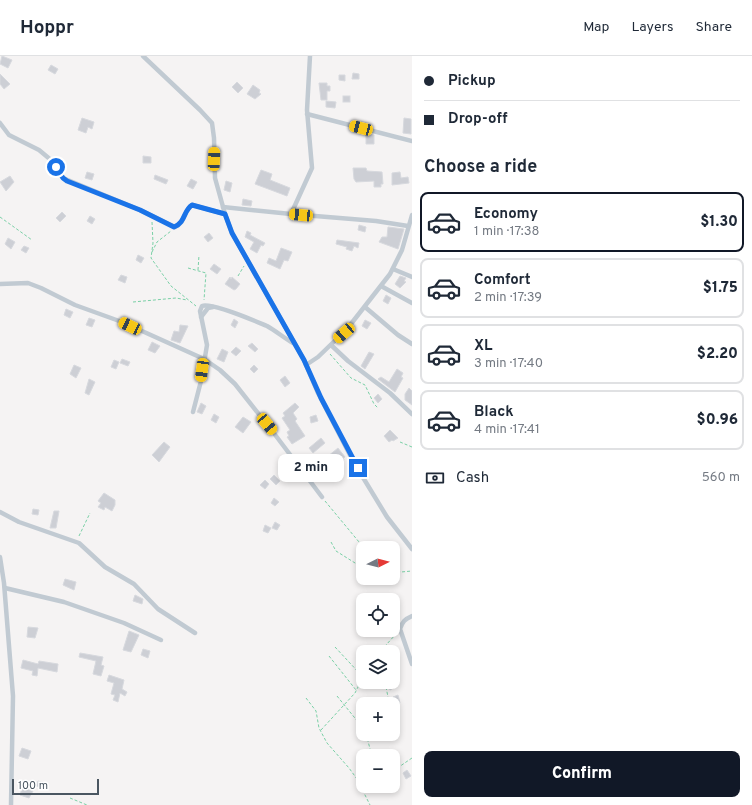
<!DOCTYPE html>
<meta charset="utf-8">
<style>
:root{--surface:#fff;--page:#f2f2f3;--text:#1f2937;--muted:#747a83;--line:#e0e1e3;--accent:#111827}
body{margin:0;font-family:Overpass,sans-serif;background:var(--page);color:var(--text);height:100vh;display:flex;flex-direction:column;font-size:15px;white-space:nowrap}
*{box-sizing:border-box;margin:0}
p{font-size:13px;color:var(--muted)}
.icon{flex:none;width:22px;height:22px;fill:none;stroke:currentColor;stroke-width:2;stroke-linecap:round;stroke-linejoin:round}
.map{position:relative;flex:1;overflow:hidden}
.sheet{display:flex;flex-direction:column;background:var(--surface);width:340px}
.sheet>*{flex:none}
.top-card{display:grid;align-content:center;height:88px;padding:0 12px;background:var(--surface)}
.needle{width:26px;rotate:84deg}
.buttons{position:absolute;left:356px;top:485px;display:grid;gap:8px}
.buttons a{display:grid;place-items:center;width:44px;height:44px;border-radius:8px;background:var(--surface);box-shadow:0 2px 6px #0003;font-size:20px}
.scale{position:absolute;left:12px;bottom:10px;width:87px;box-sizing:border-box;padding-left:4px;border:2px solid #4a5661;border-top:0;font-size:11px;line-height:14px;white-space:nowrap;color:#4a5661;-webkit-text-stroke:3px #fff;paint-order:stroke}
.end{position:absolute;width:18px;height:18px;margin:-9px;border:5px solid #1a73e8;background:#fff;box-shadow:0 0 0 2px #fff}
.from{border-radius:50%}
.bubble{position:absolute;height:28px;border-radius:8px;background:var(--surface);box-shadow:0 2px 6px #0003;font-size:13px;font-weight:800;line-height:28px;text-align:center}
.car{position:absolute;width:12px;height:24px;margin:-12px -6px;border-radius:5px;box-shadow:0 0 3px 1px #0007;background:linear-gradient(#f5c518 24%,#345 0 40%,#f5c518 0 76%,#345 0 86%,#f5c518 0)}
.top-card b{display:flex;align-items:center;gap:14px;height:38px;font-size:15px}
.top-card b+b{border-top:1px solid var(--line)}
.top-card i{width:10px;height:10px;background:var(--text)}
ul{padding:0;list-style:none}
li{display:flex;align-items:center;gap:12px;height:60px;margin:0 8px 6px;padding:0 4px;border:2px solid var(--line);border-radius:8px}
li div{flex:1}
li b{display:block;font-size:15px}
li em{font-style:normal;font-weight:800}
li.current{border-color:var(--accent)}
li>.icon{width:36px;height:36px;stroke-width:1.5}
h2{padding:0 12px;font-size:18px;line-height:48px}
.pay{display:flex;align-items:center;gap:10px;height:44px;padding:0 12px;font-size:15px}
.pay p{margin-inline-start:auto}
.button{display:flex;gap:8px;margin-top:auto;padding:8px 12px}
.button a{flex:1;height:46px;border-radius:8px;background:var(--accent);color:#fff;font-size:16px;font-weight:800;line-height:46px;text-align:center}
header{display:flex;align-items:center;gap:24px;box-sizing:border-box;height:56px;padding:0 20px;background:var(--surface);border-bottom:1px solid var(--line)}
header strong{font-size:19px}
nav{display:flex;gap:22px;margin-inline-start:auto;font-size:14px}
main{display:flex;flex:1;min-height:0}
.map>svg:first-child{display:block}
</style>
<header>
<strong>Hoppr</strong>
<nav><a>Map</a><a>Layers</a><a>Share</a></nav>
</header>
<main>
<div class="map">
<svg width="412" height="749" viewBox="0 0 412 749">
<rect width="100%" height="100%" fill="#f5f3f3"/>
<!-- building -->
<g fill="#cdcfd5" stroke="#d7d9de">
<polygon points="2,0 12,4 8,12 0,8"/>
<polygon points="51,9 58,13 55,18 48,14"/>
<polygon points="353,17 359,18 359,23 352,23"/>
<polygon points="0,18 10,28 4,33 0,28"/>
<polygon points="339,19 345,19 345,25 339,24"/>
<polygon points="237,26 243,32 238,37 232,31"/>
<polygon points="319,27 327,27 327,30 330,30 330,35 327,35 327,44 321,44"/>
<polygon points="253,29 260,34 259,37 261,38 255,43 247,38"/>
<rect x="343" y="40" width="7" height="6"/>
<polygon points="326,45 336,46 335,52 326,51"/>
<polygon points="82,62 94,66 92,73 88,71 86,77 78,74"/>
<polygon points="404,62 411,63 411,78 403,77"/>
<polygon points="366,78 374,79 374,88 366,88"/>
<polygon points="143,100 151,101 151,107 143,107"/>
<polygon points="353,112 366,112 367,115 382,116 383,128 381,128 381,131 374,131 374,125 356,126 354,123"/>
<polygon points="261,114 272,118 270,124 290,132 287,140 255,128"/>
<polygon points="87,116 94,118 92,124 85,122"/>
<polygon points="400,116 401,122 408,121 409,127 392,129 392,117"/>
<polygon points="155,119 168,124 166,128 154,123"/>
<polygon points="10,120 14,126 6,135 0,126"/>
<polygon points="191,123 197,126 193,133 187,130"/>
<polygon points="226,125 232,127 230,136 224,134"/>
<polygon points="243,143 252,145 251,150 242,149"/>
<polygon points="62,156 66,160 60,166 56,162"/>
<polygon points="90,160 95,163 92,168 87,165"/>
<polygon points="359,169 366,171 365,176 358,174"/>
<polygon points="388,171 404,173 398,193 379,186 382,181 387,181"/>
<polygon points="247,175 251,177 250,179 265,187 263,190 261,189 257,197 250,193 254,186 245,181"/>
<polygon points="209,177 213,182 208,186 204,181"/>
<polygon points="8,182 15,186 11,193 5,188"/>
<polygon points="337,184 359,187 358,192 354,190 352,195 346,193 347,191 336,188"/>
<polygon points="24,190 29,192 26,197 21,194"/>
<polygon points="281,192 292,196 288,205 284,204 280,213 267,207 269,202 276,205"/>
<polygon points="138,199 144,202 141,207 136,204"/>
<polygon points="214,208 221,213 217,218 210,213"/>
<polygon points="121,219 127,221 125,227 118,224"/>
<polygon points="400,220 406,222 404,225 406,226 400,232 395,228"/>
<polygon points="230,221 231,223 232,221 240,228 236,233 234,234 225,228"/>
<polygon points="386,239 391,242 388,248 383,245"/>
<polygon points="66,253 73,256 70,262 64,259"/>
<polygon points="89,262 95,264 92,271 86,269"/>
<polygon points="234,263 238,266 235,272 231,269"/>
<polygon points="365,264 371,267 367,273 362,270"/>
<polygon points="180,269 188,270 180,287 171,284 174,275 179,276"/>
<polygon points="152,286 160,290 155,297 148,294"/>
<polygon points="252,287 258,293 255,296 248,290"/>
<polygon points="236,291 241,295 236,300 231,296"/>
<polygon points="222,293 228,296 224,306 217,303"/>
<polygon points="369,296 374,298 365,313 361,310"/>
<polygon points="122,303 130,306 128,310 120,307"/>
<polygon points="114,304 119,306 116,313 111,311"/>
<polygon points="74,309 81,312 76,322 70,318"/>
<polygon points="254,309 258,313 254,317 250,313"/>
<polygon points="397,313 403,317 401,321 403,322 395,336 378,323 381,321 389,326"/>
<polygon points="285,320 290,327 285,331 280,324"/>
<polygon points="89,323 95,326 89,339 85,337"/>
<polygon points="409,332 412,335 412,349 405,344 405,338"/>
<polygon points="378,338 382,343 378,347 374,342"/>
<polygon points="201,347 206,350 202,358 197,356"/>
<polygon points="295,347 299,351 293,357 297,363 295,365 305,380 292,388 287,381 289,380 287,376 290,374 282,362 285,360 283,357"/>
<polygon points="214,358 219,361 216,367 211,364"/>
<polygon points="316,359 318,365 311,367 310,361"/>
<polygon points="243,361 251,366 243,377 235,371"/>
<polygon points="390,374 398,382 393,385 392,384 389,386 384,380"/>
<polygon points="321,382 325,387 313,397 309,392"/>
<polygon points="164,386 170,391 159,406 152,399"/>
<polygon points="338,392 345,401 343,402 344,404 340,408 338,406 336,408 333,405 326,410 322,405"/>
<polygon points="274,419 280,425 276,429 270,423"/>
<polygon points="265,424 269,428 265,433 260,429"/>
<polygon points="104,437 115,444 115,449 112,455 105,451 104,454 98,451 101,447 98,445"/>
<polygon points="274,442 279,446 275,450 271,447"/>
<polygon points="33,453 39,454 38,459 32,458"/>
<polygon points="54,455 59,455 56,472 50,472"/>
<polygon points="275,466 280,469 277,474 272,472"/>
<polygon points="265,469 271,472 268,477 263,475"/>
<polygon points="65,523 76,526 74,534 63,529"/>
<polygon points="135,539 143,543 142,548 133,545"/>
<polygon points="28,571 38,572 35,582 27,581"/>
<polygon points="129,575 139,579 131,596 123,594"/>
<polygon points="143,593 150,595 148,602 141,599"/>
<polygon points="80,597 103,601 101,609 104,610 101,620 93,618 96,605 79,601"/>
<polygon points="23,604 38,608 39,605 58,608 57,616 38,612 37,620 32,619 33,615 21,612"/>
<polygon points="109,619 124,624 122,633 127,636 125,640 120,637 118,646 113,644 115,639 111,638 114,627 107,625"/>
<polygon points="386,626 393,626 395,631 390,634"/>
<polygon points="398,639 400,647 394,648 393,641"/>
<polygon points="22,692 31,695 28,703 19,700"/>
<polygon points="407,714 411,720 406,723 403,717"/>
<polygon points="38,725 45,727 43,732 36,730"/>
<polygon points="22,732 33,735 29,742 20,739"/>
</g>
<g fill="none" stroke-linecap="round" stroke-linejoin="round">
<!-- path -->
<g stroke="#7ad0a6" stroke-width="1" stroke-dasharray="3 2" stroke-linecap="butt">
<polyline points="0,161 32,184"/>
<polyline points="152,166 153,187 151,202 171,230 196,250"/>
<polyline points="152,196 157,186 171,175"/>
<polyline points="188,212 206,217 204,244"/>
<polyline points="198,214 199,199"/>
<polyline points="238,220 244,210"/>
<polyline points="133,246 176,242 187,244"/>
<polyline points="330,298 351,322 365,329 374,348 378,352"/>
<polyline points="400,386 412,391"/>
<polyline points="325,445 364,492"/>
<polyline points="79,480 90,457"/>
<polyline points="331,486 336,495 363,512"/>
<polyline points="393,512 401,516 412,515"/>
<polyline points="335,591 362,620"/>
<polyline points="384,596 386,589 396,578"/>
<polyline points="329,600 356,634"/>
<polyline points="385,626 388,641"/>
<polyline points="337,640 363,672"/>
<polyline points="306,642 316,655 319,672 327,687 349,712 357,723 370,749"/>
<polyline points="321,674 355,637 363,621"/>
<polyline points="366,678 372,700"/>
<polyline points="393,715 412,702"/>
<polyline points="358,722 363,722"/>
<polyline points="372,730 373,732 374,730"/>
<polyline points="70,742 87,749"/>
</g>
<!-- street -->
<g stroke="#c1cad2" stroke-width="4.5">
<polyline points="143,0 200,54 212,67 214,82 215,122 225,158 232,177 304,304 318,337 353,405 387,461 412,493"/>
<polyline points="307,58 412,85"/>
<path d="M0,67L9,79L39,94L51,104L63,122L140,154L175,171C186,166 183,155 192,149L225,158"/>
<polyline points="223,151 291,158 312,112 307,54 310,0"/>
<polyline points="291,158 376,165 408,170"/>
<polyline points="393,213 412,221"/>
<polyline points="0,228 28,227 41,232 75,249 122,266 204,303 220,314 235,328 273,376 322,441"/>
<polyline points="381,230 412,247"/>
<polyline points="365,251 398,279 412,288"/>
<polyline points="201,261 208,252 213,251"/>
<polyline points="331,289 348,305 390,337 412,358"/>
<polyline points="306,309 318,301 347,273 390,218 402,194 412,159"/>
<path d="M193,356L201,325L207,289L200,255L202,250C212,246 255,265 267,270C276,275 284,282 293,287"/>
<polyline points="0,456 19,466 79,487 105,511 134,528 158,553 195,577"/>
<polyline points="0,501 4,527 13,640 11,749"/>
<polyline points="5,532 64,546 124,567 161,584"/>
<path d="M412,560C405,563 402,566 400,573L412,608"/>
</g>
</g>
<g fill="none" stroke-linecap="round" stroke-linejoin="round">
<!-- route -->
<path stroke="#1a73e8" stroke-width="5" d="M56,111L63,122L67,125L140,154L174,171C186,166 183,155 192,149L225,158L232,177L304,304L321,342L358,412"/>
</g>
</svg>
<div class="buttons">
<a><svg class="needle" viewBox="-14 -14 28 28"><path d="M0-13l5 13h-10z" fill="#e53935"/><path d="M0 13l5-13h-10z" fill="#747a83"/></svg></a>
<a><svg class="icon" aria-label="locate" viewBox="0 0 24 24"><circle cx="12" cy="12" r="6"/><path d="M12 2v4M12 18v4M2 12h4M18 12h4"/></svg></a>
<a><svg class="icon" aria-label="layers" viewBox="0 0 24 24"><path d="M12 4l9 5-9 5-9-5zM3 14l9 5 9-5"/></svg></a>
<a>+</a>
<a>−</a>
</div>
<div class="scale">100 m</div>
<i class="end from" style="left:56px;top:111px"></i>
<i class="end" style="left:358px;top:412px"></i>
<div class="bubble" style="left:278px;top:398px;width:66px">2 min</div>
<i class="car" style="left:361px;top:72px;rotate:285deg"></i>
<i class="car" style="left:214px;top:103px;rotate:2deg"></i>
<i class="car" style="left:301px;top:159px;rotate:275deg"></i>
<i class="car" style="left:130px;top:270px;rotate:295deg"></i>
<i class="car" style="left:344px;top:277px;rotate:229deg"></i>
<i class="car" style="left:202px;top:314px;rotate:188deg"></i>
<i class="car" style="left:267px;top:368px;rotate:140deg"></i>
</div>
<section class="sheet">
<div class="top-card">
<b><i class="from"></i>Pickup</b>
<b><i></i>Drop-off</b>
</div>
<h2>Choose a ride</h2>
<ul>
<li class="current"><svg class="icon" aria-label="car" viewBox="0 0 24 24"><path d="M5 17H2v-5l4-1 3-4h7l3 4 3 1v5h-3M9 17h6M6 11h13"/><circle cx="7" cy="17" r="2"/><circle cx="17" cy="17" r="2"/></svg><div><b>Economy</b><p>1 min · 17:38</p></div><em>$1.30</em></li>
<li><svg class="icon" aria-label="car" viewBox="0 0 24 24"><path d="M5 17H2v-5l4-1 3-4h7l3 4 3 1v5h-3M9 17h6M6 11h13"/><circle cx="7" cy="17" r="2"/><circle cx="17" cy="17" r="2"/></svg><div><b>Comfort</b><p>2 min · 17:39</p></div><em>$1.75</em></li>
<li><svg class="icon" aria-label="car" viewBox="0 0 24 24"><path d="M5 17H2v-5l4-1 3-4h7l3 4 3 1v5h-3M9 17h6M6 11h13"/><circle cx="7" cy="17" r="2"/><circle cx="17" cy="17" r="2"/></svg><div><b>XL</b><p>3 min · 17:40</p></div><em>$2.20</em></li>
<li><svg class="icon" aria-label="car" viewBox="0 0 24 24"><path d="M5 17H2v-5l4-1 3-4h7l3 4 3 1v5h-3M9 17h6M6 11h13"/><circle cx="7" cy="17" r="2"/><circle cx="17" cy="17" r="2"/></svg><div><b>Black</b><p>4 min · 17:41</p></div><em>$0.96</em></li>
</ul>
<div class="pay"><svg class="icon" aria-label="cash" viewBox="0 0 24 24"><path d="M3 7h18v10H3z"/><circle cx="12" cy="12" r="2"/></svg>Cash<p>560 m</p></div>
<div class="button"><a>Confirm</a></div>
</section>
</main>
